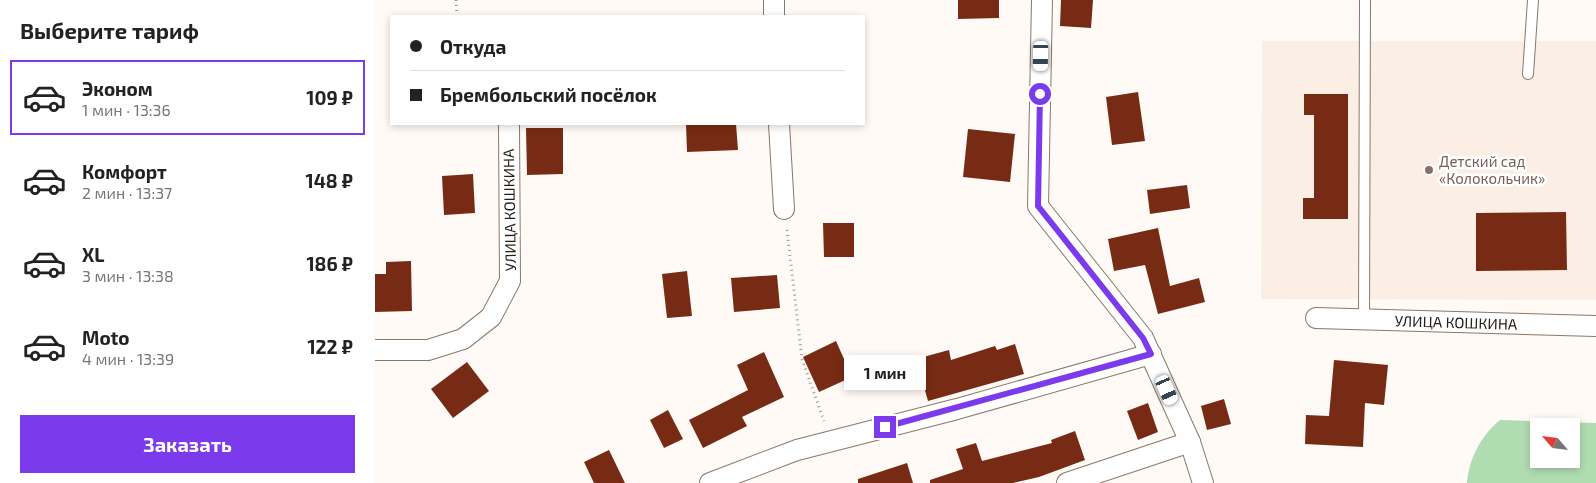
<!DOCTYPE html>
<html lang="ru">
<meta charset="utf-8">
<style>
:root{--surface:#fff;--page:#f2f2f2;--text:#222;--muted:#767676;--line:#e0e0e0;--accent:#7c3aed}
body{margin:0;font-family:"Exo 2",sans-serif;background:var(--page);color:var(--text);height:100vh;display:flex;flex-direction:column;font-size:19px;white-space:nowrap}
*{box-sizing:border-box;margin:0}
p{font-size:16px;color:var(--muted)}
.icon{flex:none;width:28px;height:28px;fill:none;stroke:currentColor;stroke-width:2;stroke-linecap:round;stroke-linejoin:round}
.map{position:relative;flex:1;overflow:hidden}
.panel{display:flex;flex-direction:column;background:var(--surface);width:375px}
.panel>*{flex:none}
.banner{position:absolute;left:15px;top:15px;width:475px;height:110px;border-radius:0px;box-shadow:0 2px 8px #0003;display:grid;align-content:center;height:110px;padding:0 20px;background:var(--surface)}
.needle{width:32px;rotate:298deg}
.tools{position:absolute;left:1155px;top:418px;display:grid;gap:10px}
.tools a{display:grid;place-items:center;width:50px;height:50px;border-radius:0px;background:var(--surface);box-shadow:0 2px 8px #0003;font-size:25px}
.end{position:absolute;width:22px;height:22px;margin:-11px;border:6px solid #7c3aed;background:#fff;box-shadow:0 0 0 2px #fff}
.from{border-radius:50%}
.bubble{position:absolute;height:35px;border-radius:0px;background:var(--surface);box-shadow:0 2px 8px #0003;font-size:16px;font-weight:700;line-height:35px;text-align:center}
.car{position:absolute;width:15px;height:30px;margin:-15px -8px;border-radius:6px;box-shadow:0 0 4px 1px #0007;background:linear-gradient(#fff 24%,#345 0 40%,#fff 0 76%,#345 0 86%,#fff 0)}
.banner b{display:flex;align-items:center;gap:18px;height:48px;font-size:19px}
.banner b+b{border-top:1px solid var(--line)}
.banner i{width:12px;height:12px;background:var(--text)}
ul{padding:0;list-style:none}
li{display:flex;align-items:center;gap:15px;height:75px;margin:0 10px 8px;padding:0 10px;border:2px solid transparent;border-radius:0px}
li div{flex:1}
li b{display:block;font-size:19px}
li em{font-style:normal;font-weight:700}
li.active{border-color:var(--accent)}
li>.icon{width:45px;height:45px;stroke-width:1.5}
h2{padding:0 20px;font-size:22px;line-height:60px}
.cta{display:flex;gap:10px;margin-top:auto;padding:10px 20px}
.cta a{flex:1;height:58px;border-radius:0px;background:var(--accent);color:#fff;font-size:20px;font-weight:700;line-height:58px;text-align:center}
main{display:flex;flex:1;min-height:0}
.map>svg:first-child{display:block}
</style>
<main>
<section class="panel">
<h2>Выберите тариф</h2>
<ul>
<li class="active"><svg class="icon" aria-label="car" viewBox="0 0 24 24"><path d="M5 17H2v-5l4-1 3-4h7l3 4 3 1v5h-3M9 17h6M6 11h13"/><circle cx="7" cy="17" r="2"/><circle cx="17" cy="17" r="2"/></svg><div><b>Эконом</b><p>1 мин · 13:36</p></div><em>109 ₽</em></li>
<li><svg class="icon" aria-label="car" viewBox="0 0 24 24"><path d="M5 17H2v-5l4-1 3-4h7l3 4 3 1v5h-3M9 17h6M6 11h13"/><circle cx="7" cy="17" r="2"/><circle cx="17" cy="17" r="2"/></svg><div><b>Комфорт</b><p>2 мин · 13:37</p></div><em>148 ₽</em></li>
<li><svg class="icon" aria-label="car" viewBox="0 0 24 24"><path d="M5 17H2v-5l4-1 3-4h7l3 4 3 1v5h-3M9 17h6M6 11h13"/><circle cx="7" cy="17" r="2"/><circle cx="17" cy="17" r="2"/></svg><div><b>XL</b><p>3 мин · 13:38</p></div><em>186 ₽</em></li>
<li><svg class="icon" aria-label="car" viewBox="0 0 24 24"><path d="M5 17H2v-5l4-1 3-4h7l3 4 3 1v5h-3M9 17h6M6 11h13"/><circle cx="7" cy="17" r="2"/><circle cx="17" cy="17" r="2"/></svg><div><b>Moto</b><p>4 мин · 13:39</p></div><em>122 ₽</em></li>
</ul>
<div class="cta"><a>Заказать</a></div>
</section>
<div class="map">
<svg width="1221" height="483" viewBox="0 0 1221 483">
<rect width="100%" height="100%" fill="#fffaf6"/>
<!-- built -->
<polygon fill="#fbeee5" points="887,41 1221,41 1221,300 886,299"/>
<!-- green -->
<path fill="#b0dcb2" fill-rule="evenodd" d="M1125,420L1221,423V483H1092C1094,458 1106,436 1125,420ZM1164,426H1196V459H1164Z"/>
<!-- building -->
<g fill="#782b14">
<polygon points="583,0 624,0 624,18 583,19"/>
<polygon points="686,0 718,0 716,28 685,26"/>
<polygon points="763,92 770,141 737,145 731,97"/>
<polygon points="929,94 973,94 973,219 928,219 928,198 939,198 939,115 929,115"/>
<polygon points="311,124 361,124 363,150 312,152"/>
<polygon points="151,128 188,128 188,174 152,175"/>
<polygon points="593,129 640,134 635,182 588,177"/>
<polygon points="98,174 100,213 69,215 67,176"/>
<polygon points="812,185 815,208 775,214 772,190"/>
<polygon points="1191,212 1192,270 1101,271 1101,213"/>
<polygon points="448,223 479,223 479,257 449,257"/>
<polygon points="783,228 795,286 824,278 830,302 783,314 770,265 739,271 733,239"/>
<polygon points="36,261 37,311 0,312 0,274 11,274 11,262"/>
<polygon points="312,271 317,316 292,318 287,274"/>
<polygon points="402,275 405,308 359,312 356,278"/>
<polygon points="461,341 477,377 444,392 428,357"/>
<polygon points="640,344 649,374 553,401 541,359 574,350 576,360 620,346 622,350"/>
<polygon points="389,352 409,397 367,417 372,426 328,448 314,420 373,390 362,365"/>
<polygon points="959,360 1013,365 1009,405 990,403 988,447 930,444 931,415 954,416"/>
<polygon points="92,362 114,391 78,418 56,389"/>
<polygon points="849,399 856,424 832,430 826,406"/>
<polygon points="773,403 783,432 763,440 752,411"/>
<polygon points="293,410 308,439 289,448 275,420"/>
<polygon points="700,431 710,460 664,477 638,483 555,483 555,480 588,469 581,449 601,443 607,461 677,443 676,440"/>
<polygon points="234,450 250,483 219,483 209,462"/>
<polygon points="532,463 538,483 483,483 483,479"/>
</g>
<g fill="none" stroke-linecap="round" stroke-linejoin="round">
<defs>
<g id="service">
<polyline points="1153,74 1158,0"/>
<polyline points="989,320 990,0"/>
</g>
<g id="minor">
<polyline points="399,0 399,16"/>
<polyline points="667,0 663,206 768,338 815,442 828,483"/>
<polyline points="404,124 409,209"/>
<path id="s1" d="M941,318L1221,326"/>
<polyline points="0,350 53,350 88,339 116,317 135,281 134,124"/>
<polyline points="335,483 422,450 582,409 776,354"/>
<polyline points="692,483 815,442"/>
</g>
</defs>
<!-- service casing -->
<use href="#service" stroke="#8d7767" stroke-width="12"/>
<!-- minor casing -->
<use href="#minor" stroke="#8d7767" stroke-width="22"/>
<!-- path -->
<g stroke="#a09994" stroke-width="3" stroke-dasharray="1 4" stroke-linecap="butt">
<polyline points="81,0 82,16"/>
<polyline points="412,230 427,359 449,421"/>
</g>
<!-- service -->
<use href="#service" stroke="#fff" stroke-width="10"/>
<!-- minor -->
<use href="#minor" stroke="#fff" stroke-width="20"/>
</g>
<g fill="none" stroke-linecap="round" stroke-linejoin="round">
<!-- route -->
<polyline stroke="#7c3aed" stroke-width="6" points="510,427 776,354 768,338 663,206 665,94"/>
</g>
<!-- markers -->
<circle fill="#8d6e63" stroke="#fff" stroke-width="2" cx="1054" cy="170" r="5"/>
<g text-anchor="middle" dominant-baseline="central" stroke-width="5" stroke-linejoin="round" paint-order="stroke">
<!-- education labels -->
<g font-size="15" fill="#785e54" stroke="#fff" text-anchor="start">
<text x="1064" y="161">Детский сад<tspan x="1064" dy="17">«Колокольчик»</tspan></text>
</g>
<!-- street labels -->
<g font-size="15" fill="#261d16" stroke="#fff">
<text transform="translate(134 210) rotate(-91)">УЛИЦА КОШКИНА</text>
<text stroke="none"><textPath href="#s1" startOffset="140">УЛИЦА КОШКИНА</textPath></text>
</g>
</g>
</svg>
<div class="tools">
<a><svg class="needle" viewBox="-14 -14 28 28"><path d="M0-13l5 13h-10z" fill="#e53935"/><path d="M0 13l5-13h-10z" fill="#767676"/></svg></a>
</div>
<i class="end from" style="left:665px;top:94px"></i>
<i class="end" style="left:510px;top:427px"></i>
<div class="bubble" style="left:469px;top:355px;width:82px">1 мин</div>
<i class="car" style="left:666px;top:56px;rotate:181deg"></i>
<i class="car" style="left:792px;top:390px;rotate:156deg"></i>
<div class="banner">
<b><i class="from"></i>Откуда</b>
<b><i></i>Брембольский посёлок</b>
</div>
</div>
</main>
